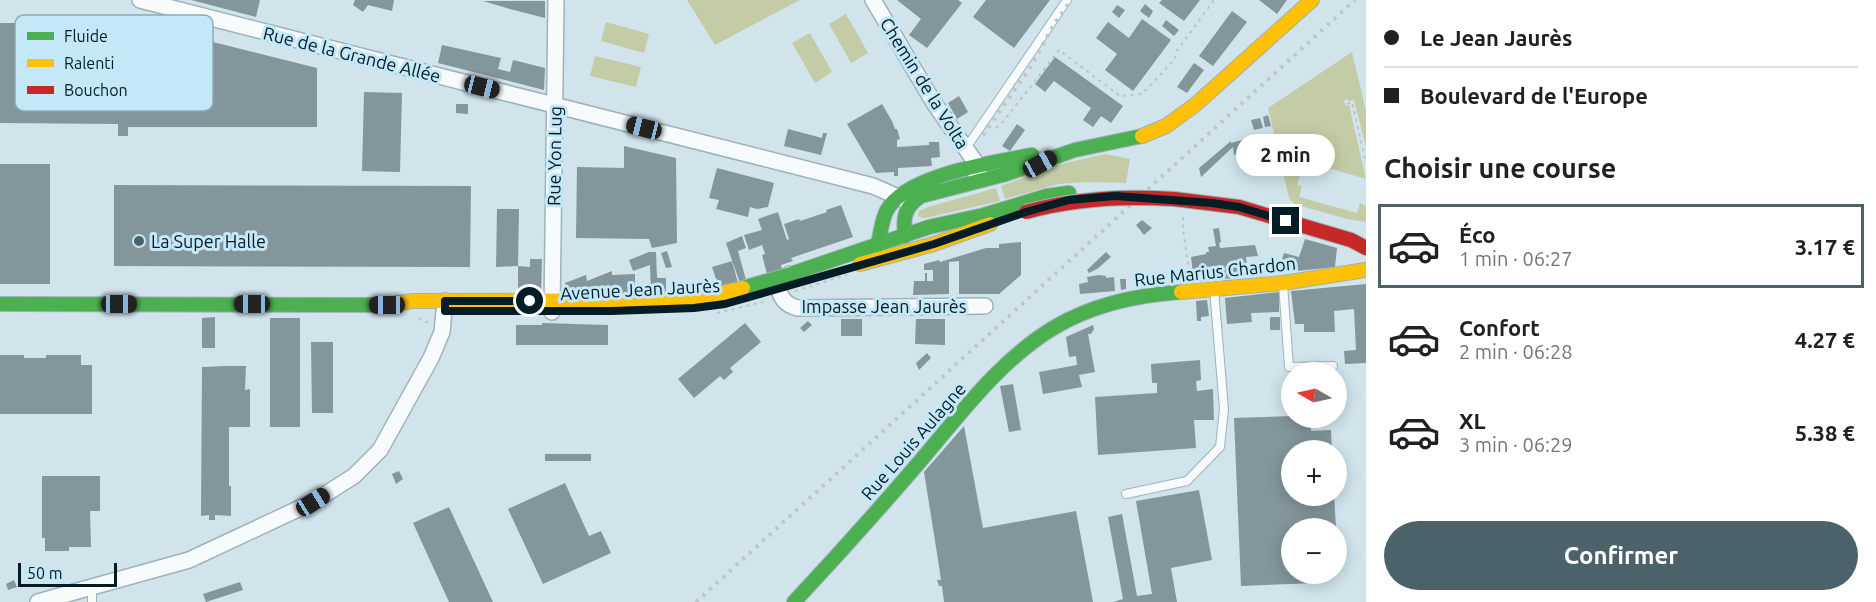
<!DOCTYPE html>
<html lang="fr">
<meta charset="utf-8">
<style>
:root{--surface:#fff;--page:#f6f6f6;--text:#202124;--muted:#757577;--line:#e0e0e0;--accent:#4c626b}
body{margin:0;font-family:Ubuntu,sans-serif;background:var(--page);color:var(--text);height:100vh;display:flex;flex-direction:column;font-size:22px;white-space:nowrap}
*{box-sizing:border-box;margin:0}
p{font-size:20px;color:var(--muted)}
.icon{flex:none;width:33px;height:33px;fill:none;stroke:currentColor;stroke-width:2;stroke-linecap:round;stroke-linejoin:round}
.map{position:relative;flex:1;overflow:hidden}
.sheet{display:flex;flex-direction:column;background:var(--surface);width:510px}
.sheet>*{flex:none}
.hud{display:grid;align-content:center;height:132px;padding:0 18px;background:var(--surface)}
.needle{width:39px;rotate:279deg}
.tools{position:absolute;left:1281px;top:362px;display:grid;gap:12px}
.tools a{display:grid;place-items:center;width:66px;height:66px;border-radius:50%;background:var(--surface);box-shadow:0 3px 15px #0003;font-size:30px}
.scale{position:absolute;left:18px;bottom:15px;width:99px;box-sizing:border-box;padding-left:6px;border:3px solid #041c26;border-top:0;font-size:16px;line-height:21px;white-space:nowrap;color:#041c26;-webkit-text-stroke:4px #c5e8f8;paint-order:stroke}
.end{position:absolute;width:27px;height:27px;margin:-14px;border:8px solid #041c26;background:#fff;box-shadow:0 0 0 3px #fff}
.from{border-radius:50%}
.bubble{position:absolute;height:42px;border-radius:21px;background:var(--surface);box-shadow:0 3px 15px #0003;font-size:20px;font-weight:600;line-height:42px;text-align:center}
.car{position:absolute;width:18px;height:36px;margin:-18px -9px;border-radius:8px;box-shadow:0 0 4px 2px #0007;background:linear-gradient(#222 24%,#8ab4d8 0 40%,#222 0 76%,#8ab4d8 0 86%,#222 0)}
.hud b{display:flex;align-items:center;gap:21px;height:57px;font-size:22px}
.hud b+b{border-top:2px solid var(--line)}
.hud i{width:15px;height:15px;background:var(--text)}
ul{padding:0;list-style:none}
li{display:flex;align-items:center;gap:18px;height:84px;margin:0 12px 9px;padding:0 6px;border:3px solid transparent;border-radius:0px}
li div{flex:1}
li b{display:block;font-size:22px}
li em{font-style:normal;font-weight:600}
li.active{border-color:var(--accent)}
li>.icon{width:54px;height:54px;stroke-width:1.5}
h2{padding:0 18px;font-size:27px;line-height:72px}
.button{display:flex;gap:12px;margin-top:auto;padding:12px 18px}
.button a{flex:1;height:69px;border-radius:36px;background:var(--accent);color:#fff;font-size:24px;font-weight:600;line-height:69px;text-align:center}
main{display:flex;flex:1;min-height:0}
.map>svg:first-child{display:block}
</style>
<main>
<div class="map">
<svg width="1366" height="602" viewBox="0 0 1366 602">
<rect width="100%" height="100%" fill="#d1e4ec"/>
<!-- green -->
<g fill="#c4cca7">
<polygon points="687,0 800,0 715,45"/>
<polygon points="846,14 868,53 851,63 829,24"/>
<polygon points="606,22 649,34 644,53 601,41"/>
<polygon points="810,33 832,72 815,83 792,43"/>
<polygon points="1352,52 1366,111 1366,147 1354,100 1348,101 1347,98 1343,99 1346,106 1349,105 1366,179 1304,161 1297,185 1302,186 1299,197 1357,213 1360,203 1366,206 1366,222 1347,219 1294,204 1289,198 1268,108"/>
<polygon points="595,56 641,67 636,87 590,76"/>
<polygon points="1105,154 1130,159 1126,183 1087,182 1058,184 1005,199 1001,186 1053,166"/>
<polygon points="996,188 1000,201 925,218 921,218 918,215 919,211 928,207"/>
</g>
<!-- building -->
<g fill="#83969b">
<polygon points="191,0 260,0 256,17"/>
<polygon points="355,0 394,0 392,11 368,5 363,12 353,5"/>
<polygon points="897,0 958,0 962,3 927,48 909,35 921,19"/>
<polygon points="986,0 1050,0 1014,48 973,17"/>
<polygon points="1162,0 1200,0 1184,21 1159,3"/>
<polygon points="1259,0 1287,0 1277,14"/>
<polygon points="483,1 545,1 545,18 510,9"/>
<polygon points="1145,4 1153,11 1149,18 1140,11"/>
<polygon points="1117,5 1125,10 1119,18 1112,12"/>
<polygon points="1232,11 1247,22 1213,66 1199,56"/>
<polygon points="1142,19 1171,40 1133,91 1105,70 1117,54 1096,38 1108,22 1129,38"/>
<polygon points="1166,20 1179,30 1174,36 1162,26"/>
<polygon points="0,23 129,23 129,57 201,56 201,39 317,68 317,127 128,127 128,136 118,136 118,124 0,123"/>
<polygon points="442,45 501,58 498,69 510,72 513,60 545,68 544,90 438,63"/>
<polygon points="1055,57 1123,106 1111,123 1101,116 1093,127 1083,120 1091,108 1054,81 1045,92 1035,84"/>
<polygon points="1194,63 1204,70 1187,93 1177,87"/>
<polygon points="364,92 402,93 400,172 362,171"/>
<polygon points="959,96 968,112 957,119 948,103"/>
<polygon points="456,104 468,104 468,114 456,113"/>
<polygon points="882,104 892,121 895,129 897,129 900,139 897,140 897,147 929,145 929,142 939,142 940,157 931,158 932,166 898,168 898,176 894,176 894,172 876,173 847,124"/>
<polygon points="1268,115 1271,126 1265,127 1263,117"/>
<polygon points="1260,118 1263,128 1254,130 1251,120"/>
<polygon points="1017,124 1025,130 1010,151 1002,146"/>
<polygon points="788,129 822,138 823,133 827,133 821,155 784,146"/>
<polygon points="1257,136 1260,148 1234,155 1233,147 1201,177 1199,168 1231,141 1231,143"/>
<polygon points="624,146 676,158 677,243 652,248 649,239 576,238 577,167 624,168"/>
<rect x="0" y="164" width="50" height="120"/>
<polygon points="717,168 774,183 768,207 757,209 750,207 748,217 716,209 719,200 709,198"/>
<polygon points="114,185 471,186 470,267 114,266"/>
<polygon points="841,205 853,237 791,258 793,261 781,265 782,269 767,274 762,255 765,254 762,245 749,250 744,235 762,230 758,219 778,212 787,240 789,239 784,224 799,219 800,221 827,212 826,210"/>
<polygon points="497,209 519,209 518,266 496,267"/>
<polygon points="1142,220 1152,228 1144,235 1136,225"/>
<polygon points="1219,228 1221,242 1219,243 1220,248 1255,245 1258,256 1246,257 1247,266 1261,263 1264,275 1194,282 1191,257 1206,254 1206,252 1209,252 1208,247 1216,246 1213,229"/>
<polygon points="742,236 746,248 738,251 746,280 740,283 726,243"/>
<polygon points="1305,239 1337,248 1335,267 1278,273 1284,253 1299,257"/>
<polygon points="1021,242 1021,275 999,294 959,294 959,261 949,262 949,294 913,295 914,281 925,281 925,273 927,273 927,281 933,281 933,270 924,270 924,264 939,260 940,262 986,248 999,248 999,244"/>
<polygon points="667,251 672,267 666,268 661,253"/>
<polygon points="649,252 656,252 657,278 666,278 666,293 651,293 650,265 633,271 629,260"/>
<polygon points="1106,252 1111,257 1097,269 1089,273 1087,270"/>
<polygon points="530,259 542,259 541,295 518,295 518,266 530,267"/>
<polygon points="732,261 738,283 719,288 712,267"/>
<polygon points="612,271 612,275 635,274 635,295 565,296 565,283 586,275 587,281"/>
<polygon points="1099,275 1106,276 1106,278 1114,277 1115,291 1080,294 1079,284 1088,282 1087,277"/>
<polygon points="1120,279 1126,279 1126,289 1121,290"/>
<polygon points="1366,284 1366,363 1345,364 1344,351 1356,350 1354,309 1334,311 1335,332 1304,332 1304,324 1295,324 1291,291"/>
<polygon points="1279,292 1279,312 1251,313 1252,322 1227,324 1225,298"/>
<polygon points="1207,300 1209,316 1201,317 1201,321 1197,321 1196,301"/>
<polygon points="215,317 215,348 202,348 202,318"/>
<rect x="1270" y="317" width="10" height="13"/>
<rect x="270" y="318" width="30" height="109"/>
<rect x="841" y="319" width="21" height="17"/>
<polygon points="916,319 945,319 945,345 915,344"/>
<polygon points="808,321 812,325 804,332 800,328"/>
<polygon points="542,323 608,325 608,345 516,345 516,325 542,325"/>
<polygon points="745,323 761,342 730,368 733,372 724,380 720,376 694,398 678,379"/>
<polygon points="1093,325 1094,329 1091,334 1088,334 1095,372 1079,375 1082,387 1043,394 1039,372 1077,365 1076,356 1069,357 1066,337"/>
<polygon points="311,342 333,342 333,413 312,413"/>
<polygon points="927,353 931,358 919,370 916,363"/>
<polygon points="0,355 24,355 24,358 46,358 46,355 81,355 81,365 92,365 92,414 0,414"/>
<polygon points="1200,360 1201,380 1196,381 1197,391 1213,389 1214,420 1194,420 1196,448 1098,455 1095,397 1157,393 1157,383 1152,383 1151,364"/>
<polygon points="227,366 246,366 245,390 250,389 250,427 229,427 229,486 231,486 231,516 215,515 215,520 209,520 209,515 201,516 202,367"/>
<polygon points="1013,384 1021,430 1009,432 1000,386"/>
<polygon points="1292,416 1311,417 1311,431 1331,430 1332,450 1292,450 1292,495 1334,495 1336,527 1292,528 1292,573 1317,573 1317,583 1241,586 1234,418"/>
<polygon points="964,426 983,528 1076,511 1093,602 944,602 942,586 939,586 937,580 941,580 939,566 924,472"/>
<rect x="545" y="454" width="46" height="7"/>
<polygon points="1339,459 1343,459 1344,483 1340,484"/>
<polygon points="399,471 403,479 396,484 392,474"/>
<polygon points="42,476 100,476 100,511 90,511 91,547 69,547 69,551 45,551 45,538 42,538"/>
<polygon points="565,483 589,536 601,531 611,553 543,584 508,509"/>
<polygon points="1199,490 1212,560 1171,568 1177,602 1113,602 1123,599 1108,517 1122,514 1137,596 1152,594 1136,501"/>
<polygon points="449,507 493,602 449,602 413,523"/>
<polygon points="14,580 17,587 8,590 6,584"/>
<polygon points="240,582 243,590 206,602 203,594"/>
</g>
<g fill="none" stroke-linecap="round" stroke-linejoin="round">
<defs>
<g id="lane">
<polyline points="966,148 1067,0"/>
<polyline points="1283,284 1289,367 1333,366"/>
<polyline points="1126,494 1187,481 1220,447 1224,409 1214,289"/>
<polyline points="92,602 92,587"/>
</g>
<g id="street">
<polyline points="140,0 873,186 905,200"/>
<polyline points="873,0 934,103 978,166 979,170 976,175"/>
<path d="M790,274L778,283C779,297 785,305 798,308L985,306"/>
<polyline points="552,312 556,0"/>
<polyline points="38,602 189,560 313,502 354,476 380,450 431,358 442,332 445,301"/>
</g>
<g id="fast">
<path d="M905,236C903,218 904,207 921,196L1006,174L1075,150L1142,136"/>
<path d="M877,246C881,235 881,221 887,210C906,175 995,162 1032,155"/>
<polyline points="743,288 791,274 929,227 984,215 1047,196 1069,193"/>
<polyline points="0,304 387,305 398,303"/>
<path d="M794,602C838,555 881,507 922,459C962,412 1001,359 1055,327C1094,304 1137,295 1181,292"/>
</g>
<g id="slow">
<polyline points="1142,136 1166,126 1195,105 1312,0"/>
<polyline points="860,264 934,244 990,224"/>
<polyline points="1181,292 1283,283 1366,270"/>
<polyline points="398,303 413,301 693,300 743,288"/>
</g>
<polyline id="jam" points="1174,199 1239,207 1351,240 1366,248"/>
</defs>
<!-- lane casing -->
<use href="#lane" stroke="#9eb2ba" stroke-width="10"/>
<!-- street casing -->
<use href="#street" stroke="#9eb2ba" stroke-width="18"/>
<!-- fast casing -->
<use href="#fast" stroke="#9eb2ba" stroke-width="16"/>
<!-- slow casing -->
<use href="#slow" stroke="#9eb2ba" stroke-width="16"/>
<!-- jam casing -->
<use href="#jam" stroke="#9eb2ba" stroke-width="16"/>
<!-- path -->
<g stroke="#bbc3c6" stroke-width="2" stroke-dasharray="3 4.5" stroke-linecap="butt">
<polyline points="1345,97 1347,104 1352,102 1366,163"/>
<polyline points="996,128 1002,123 1059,50 1120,96 1142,94 1175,59 1176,52 1214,0"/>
<polyline points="1183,217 1183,229 1190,277"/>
<polyline points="795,291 847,275"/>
<polyline points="717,313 767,301"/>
<polyline points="419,318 424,322 430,322"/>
</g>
<!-- lane -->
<use href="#lane" stroke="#f8fbfc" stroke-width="8"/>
<!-- street -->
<use href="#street" stroke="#f8fbfc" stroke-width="15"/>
<!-- fast -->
<use href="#fast" stroke="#4caf50" stroke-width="14"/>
<!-- slow -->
<use href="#slow" stroke="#ffc107" stroke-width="14"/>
<!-- jam -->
<use href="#jam" stroke="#c62828" stroke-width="14"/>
<!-- rail -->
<g stroke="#bec5c7" stroke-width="4" stroke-dasharray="3 6" stroke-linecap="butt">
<polyline points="983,135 1030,68 1053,26 1071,0"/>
<polyline points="696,602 1355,0"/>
</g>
<defs>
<path id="jam-bridge" d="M1026,212C1075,198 1123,196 1174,199"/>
</defs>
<!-- jam-bridge casing -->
<use href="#jam-bridge" stroke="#9eb2ba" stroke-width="16" stroke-linecap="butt"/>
<!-- jam-bridge -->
<use href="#jam-bridge" stroke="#c62828" stroke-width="14"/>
</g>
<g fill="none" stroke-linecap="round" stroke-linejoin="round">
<!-- route -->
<polyline stroke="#041c26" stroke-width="8" points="530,301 445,301 445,311 612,311 694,308 725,304 934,244 1026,212 1069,200 1115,196 1212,203 1239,207 1286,221"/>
</g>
<!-- markers -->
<circle fill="#4c626b" stroke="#c5e8f8" stroke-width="2" cx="139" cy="241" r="6"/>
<g text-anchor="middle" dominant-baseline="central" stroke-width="6" stroke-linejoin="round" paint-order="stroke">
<!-- street labels -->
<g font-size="18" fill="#041c26" stroke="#c5e8f8">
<text transform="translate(352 54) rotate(14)">Rue de la Grande Allée</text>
<text transform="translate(925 83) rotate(58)">Chemin de la Volta</text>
<text transform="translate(554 156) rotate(-89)">Rue Yon Lug</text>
<text transform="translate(1215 271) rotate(-6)">Rue Marius Chardon</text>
<text transform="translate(640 289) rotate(-3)">Avenue Jean Jaurès</text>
<text x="884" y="306">Impasse Jean Jaurès</text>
<text transform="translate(913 441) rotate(-49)">Rue Louis Aulagne</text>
</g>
<!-- poi labels -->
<g font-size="18" fill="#041c26" stroke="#c5e8f8" text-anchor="start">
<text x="151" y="241">La Super Halle</text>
</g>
</g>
<!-- legend -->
<rect x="15" y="15" width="198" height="96" rx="9" fill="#c5e8f8" stroke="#8babb9" stroke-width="1.5"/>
<rect x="27" y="32" width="27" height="8" fill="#4caf50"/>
<rect x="27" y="59" width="27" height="8" fill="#ffc107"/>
<rect x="27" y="86" width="27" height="8" fill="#c62828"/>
<g font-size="16" fill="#041c26">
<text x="64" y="42">Fluide</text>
<text x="64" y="69">Ralenti</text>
<text x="64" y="96">Bouchon</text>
</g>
</svg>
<div class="tools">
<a><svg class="needle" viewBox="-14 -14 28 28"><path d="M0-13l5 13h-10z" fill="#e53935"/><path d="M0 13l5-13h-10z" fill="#757577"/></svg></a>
<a>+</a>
<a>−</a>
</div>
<div class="scale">50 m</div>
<i class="end from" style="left:530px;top:301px"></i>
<i class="end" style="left:1286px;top:221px"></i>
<div class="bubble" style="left:1236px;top:134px;width:99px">2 min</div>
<i class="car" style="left:482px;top:87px;rotate:104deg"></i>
<i class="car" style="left:644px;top:128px;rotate:284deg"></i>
<i class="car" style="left:1040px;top:164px;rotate:61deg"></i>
<i class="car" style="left:119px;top:304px;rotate:90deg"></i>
<i class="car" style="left:252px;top:304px;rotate:270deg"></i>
<i class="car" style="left:387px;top:305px;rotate:270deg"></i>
<i class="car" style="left:313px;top:502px;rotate:58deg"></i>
</div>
<section class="sheet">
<div class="hud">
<b><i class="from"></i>Le Jean Jaurès</b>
<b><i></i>Boulevard de l'Europe</b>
</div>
<h2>Choisir une course</h2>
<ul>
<li class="active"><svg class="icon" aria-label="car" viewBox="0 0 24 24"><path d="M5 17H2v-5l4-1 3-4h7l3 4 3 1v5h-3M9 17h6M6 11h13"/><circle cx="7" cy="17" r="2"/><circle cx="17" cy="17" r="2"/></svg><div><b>Éco</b><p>1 min · 06:27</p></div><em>3.17 €</em></li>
<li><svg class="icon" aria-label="car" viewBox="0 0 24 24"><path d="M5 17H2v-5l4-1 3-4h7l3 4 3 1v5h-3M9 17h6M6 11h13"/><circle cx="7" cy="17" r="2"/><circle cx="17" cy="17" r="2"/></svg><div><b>Confort</b><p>2 min · 06:28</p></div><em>4.27 €</em></li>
<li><svg class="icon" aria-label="car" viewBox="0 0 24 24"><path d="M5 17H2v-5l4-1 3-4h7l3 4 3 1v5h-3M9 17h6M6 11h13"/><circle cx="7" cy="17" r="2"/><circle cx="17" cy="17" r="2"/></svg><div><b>XL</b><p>3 min · 06:29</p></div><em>5.38 €</em></li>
</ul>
<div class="button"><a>Confirmer</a></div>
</section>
</main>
